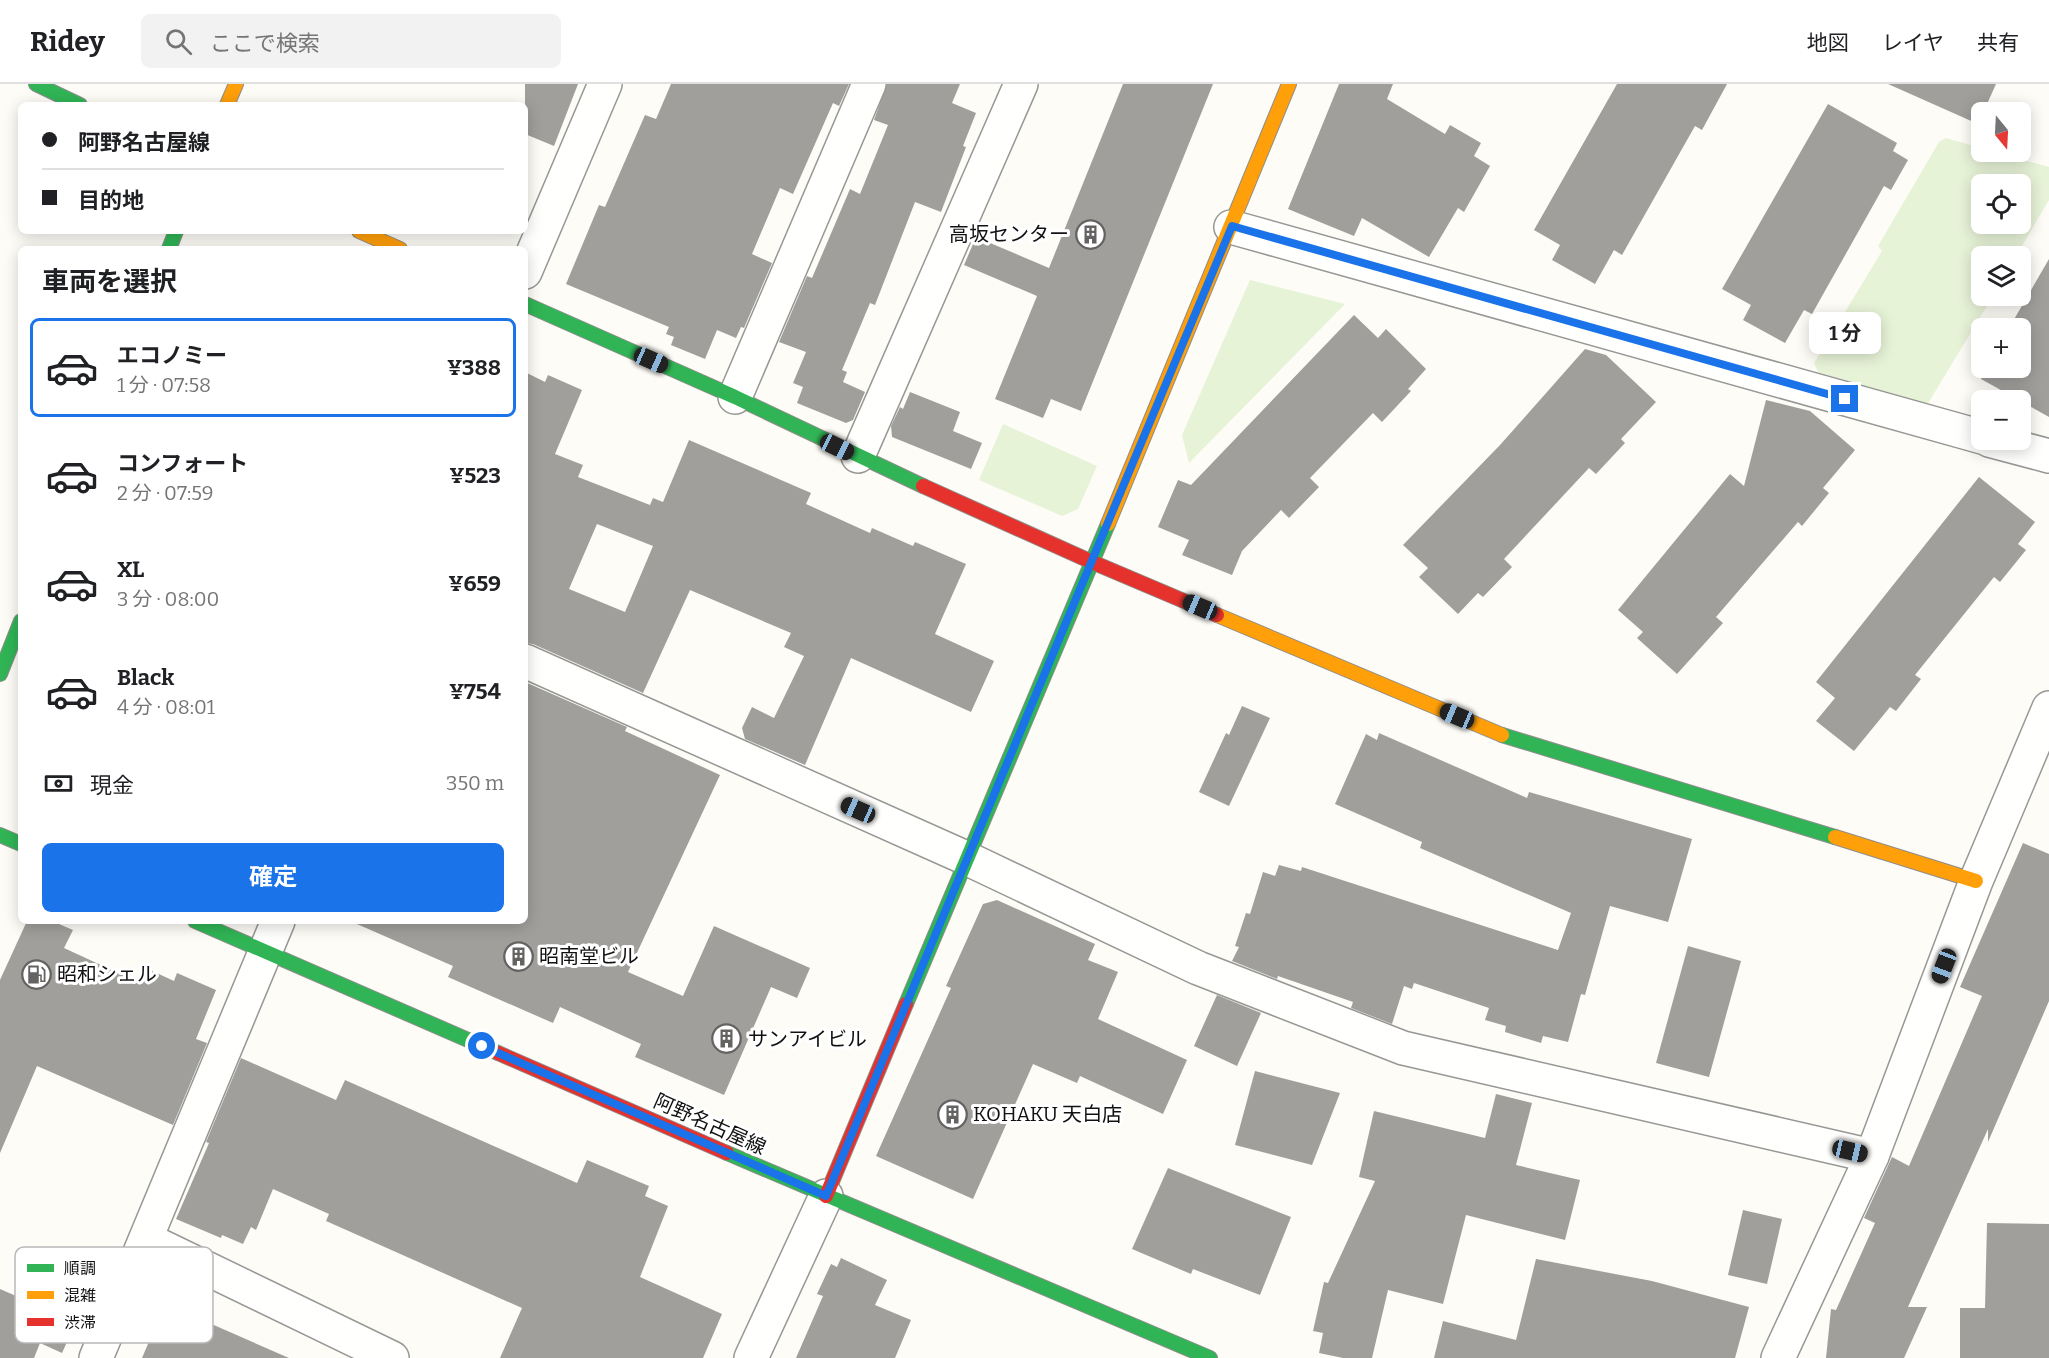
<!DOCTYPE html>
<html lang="ja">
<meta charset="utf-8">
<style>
:root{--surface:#fff;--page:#f2f2f2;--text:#202124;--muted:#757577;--line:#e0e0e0;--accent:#1a73e8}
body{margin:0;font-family:Bitter,"Noto Sans JP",serif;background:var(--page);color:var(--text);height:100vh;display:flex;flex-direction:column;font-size:22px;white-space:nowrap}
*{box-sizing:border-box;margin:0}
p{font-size:20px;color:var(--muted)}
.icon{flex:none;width:33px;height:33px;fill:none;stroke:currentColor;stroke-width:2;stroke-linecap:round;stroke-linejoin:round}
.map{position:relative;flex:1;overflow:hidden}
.sheet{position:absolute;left:18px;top:162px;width:510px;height:678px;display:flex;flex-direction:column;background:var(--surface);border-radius:9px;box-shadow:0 3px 15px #0003}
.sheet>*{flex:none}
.hud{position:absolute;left:18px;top:18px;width:510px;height:132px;border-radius:9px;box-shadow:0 3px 15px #0003;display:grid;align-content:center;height:132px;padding:0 24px;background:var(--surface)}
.needle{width:39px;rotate:162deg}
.controls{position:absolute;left:1971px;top:18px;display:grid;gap:12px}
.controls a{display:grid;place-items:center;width:60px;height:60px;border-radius:9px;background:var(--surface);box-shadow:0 3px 15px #0003;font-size:30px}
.end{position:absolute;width:27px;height:27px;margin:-14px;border:8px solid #1a73e8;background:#fff;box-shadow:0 0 0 3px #fff}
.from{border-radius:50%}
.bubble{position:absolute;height:42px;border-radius:9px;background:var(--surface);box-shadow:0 3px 15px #0003;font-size:20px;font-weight:700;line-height:42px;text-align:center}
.car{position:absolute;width:18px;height:36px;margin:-18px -9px;border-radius:8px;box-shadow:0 0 4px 2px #0007;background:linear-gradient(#222 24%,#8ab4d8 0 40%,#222 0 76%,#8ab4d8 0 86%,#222 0)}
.hud b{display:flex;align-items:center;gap:21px;height:57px;font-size:22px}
.hud b+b{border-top:2px solid var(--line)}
.hud i{width:15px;height:15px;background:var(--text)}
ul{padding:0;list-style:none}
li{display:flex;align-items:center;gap:18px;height:99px;margin:0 12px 9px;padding:0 12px;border:3px solid transparent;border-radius:9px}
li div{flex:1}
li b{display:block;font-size:22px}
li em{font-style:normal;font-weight:700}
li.on{border-color:var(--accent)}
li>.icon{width:54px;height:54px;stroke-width:1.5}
h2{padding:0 24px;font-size:27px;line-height:72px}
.pay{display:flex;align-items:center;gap:15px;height:66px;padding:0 24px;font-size:22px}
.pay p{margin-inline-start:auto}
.action{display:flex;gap:12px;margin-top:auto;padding:12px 24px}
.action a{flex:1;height:69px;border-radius:9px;background:var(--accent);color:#fff;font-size:24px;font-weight:700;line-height:69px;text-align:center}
header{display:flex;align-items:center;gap:36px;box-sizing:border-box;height:84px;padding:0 30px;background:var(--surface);border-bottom:2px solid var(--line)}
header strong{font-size:28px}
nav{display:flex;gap:33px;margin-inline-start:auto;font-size:21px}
.search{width:420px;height:54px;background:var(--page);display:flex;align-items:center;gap:15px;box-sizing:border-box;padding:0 21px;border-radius:9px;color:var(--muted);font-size:22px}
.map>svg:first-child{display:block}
</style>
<header>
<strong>Ridey</strong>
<div class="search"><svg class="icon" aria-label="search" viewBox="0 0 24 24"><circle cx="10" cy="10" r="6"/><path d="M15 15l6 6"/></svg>ここで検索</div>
<nav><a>地図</a><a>レイヤ</a><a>共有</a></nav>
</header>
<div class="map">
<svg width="2049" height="1274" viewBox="0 0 2049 1274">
<rect width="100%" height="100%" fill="#fdfcf7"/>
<!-- green -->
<g fill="#e7f3d7" fill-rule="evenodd">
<path d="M1946,54L1981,64L1982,68H1994L2049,83V116L2016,172H1982V212H1993L1927,321L1818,288L1814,279L1882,167L1878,162L1939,58ZM1982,100H2020V140H1982Z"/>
<polygon points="1250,196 1345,220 1189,379 1182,351"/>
<polygon points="1003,340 1097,382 1078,425 1062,432 979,396"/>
</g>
<!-- building -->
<g fill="#a19f9c" fill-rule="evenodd">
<polygon points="525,0 578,0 554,62 525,50"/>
<polygon points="671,0 849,0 839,22 833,19 793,110 780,104 752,170 772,179 744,244 741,243 736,254 717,246 705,275 671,261 674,253 666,250 669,243 566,200 599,121 605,123 645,31 656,35"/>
<polygon points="887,0 960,0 952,19 976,29 963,62 966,63 941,128 915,118 875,221 870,219 842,286 847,288 843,298 865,308 853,336 846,339 797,319 803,303 793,299 806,268 779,258 807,192 812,194 850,105 860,110 888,41 874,36"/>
<polygon points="1123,0 1213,0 1081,327 1051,315 1043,334 995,315 1037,212 964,181 976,153 1049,184"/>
<polygon points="1339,0 1393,0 1387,15 1445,50 1450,41 1481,59 1474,72 1490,82 1464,128 1458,124 1429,173 1362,134 1354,152 1288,125"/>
<polygon points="1617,0 1727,0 1702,46 1695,42 1622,171 1614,166 1595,200 1552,176 1560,161 1534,146"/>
<polygon points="1888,0 1996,0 1978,40"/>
<polygon points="1828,20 1897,59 1893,67 1908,76 1891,106 1884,102 1812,230 1804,226 1785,259 1743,236 1751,221 1722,205"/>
<polygon points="2049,175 2049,333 1981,295 1987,284 2020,284 2020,244 2009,244"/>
<polygon points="1354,231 1378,254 1386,245 1426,285 1408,305 1411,307 1382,338 1373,329 1310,394 1319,403 1289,434 1281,426 1242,467 1232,491 1182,471 1189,456 1158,443 1178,396 1191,401"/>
<polygon points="1585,265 1606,271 1656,318 1621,355 1625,359 1596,390 1589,384 1504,475 1512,483 1483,513 1478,509 1458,530 1419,493 1428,484 1403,461 1500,361"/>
<path d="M525,288L545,298L548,291L582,306L555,370L583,381L578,393L650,421L653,414L663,418L689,356L811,409L806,420L870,449L872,444L913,462L915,458L966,480L935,550L994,577L971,628L851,574L805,681L745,655L742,644L752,623L774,634L804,572L784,563L791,549L690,506L643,609L533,560L525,559ZM597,440L653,462L625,528L569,505Z"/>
<polygon points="910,308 960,328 953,347 982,359 971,385 892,353 891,342 900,323 903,325"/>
<polygon points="1766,316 1810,327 1855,366 1823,404 1829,409 1802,442 1798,438 1716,533 1723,539 1677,590 1637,554 1643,548 1618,526 1730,390 1744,402"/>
<polygon points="1979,393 2035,438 2018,460 2026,466 2000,498 1994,493 1915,591 1921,595 1896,627 1890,623 1854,667 1816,637 1835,614 1816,598"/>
<polygon points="525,598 627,643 625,647 720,691 628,888 683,912 714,842 810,884 797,914 771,903 724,1011 635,973 641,960 560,923 553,939 448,893 453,882 350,837 525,837"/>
<polygon points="1242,622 1270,634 1229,722 1199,708 1226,649 1229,651"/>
<polygon points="1379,649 1527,714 1529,708 1692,755 1668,838 1610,822 1585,911 1581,910 1568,958 1543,952 1541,959 1505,948 1506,942 1485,936 1489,924 1414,899 1412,905 1404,902 1392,940 1351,924 1353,918 1278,892 1277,895 1232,877 1239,863 1235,862 1246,829 1250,830 1263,788 1275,792 1279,781 1301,787 1302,783 1558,866 1571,829 1420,764 1422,758 1335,720 1366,650 1377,656"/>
<polygon points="2023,759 2049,770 2049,917 1988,1058 1988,1045 1908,1223 1927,1223 1904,1274 1826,1274 1831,1225 1836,1226 1875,1139 1864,1134 1892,1073 1909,1082 1982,912 1960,903"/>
<polygon points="997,816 1095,860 1088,876 1118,888 1098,935 1187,976 1163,1030 1080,992 1077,999 1033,980 973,1115 876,1072 951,904 946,902 983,820"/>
<polygon points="27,837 52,837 73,846 64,864 142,900 148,885 174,897 177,889 216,906 196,955 207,959 173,1041 37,982 0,1069 0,896"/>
<polygon points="1688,862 1741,877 1709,993 1656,979"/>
<polygon points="1217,911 1261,929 1237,982 1194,962"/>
<polygon points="241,974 336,1016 345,996 577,1099 587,1076 649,1102 645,1112 668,1122 640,1193 722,1230 703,1274 500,1274 522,1224 326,1137 329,1130 273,1105 256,1146 251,1143 243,1160 222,1151 221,1154 176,1135 209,1059 206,1058"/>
<polygon points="1255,987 1340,1009 1312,1081 1235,1061"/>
<polygon points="1496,1010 1532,1019 1516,1081 1580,1096 1565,1156 1466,1131 1443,1220 1388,1206 1372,1274 1343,1274 1319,1269 1323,1249 1313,1247 1324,1198 1328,1199 1375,1097 1359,1093 1374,1027 1485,1054"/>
<polygon points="1168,1084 1291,1133 1260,1211 1193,1185 1191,1190 1132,1165"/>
<polygon points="1743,1126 1782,1135 1767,1200 1728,1191"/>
<polygon points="1987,1139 2049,1140 2049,1274 1960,1274 1960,1224 1985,1224"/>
<polygon points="841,1174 887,1196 875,1221 911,1236 895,1274 796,1274 823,1212 817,1210 831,1180 837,1183"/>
<polygon points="1536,1175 1652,1197 1749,1223 1735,1274 1434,1274 1443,1237 1516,1256"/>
<polygon points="151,1196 182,1209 175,1224 289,1274 142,1274 159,1234 138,1226"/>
<polygon points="0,1205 76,1238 62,1269 40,1259 34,1274 0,1274"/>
</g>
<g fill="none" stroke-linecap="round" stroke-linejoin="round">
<defs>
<g id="street">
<polyline points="1231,143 1982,353"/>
<polyline points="525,188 605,0"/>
<polyline points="735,313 869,0"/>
<polyline points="1989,356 2049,372"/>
<polyline points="858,372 1021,0"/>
<polyline points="525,577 966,774 1198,884 1403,964 1872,1072"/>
<polyline points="146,1155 392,1274"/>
<polyline points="96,1274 278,837"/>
<polyline points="751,1274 826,1112"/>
<polyline points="1778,1274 1872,1072 1976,797 2049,624"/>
</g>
<g id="fast">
<polyline points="36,0 80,21"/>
<polyline points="169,165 176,147"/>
<polyline points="525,220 735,313 923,402"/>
<polyline points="0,590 21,537"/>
<polyline points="1502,651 1835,753"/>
<polyline points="0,751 21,760"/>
<polyline points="195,837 498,969"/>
<polyline points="906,920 1108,440"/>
<polyline points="727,1069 1210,1274"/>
</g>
<g id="slow">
<polyline points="227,21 236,0"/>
<polyline points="359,147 400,165"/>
<polyline points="1108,440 1289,0"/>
<polyline points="1217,531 1502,651"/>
<polyline points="1835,753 1976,797"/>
</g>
<g id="jam">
<polyline points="923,402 1092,478 1217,531"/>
<polyline points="498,969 727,1069"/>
<polyline points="826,1112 906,920"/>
</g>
</defs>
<!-- street casing -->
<use href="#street" stroke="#979795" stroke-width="36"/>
<!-- fast casing -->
<use href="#fast" stroke="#8e8d8b" stroke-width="16"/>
<!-- slow casing -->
<use href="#slow" stroke="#8e8d8b" stroke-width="16"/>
<!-- jam casing -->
<use href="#jam" stroke="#8e8d8b" stroke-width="16"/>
<!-- street -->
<use href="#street" stroke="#fffffe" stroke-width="33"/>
<!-- fast -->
<use href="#fast" stroke="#30b455" stroke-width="14"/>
<!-- slow -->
<use href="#slow" stroke="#ff9f0a" stroke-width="14"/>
<!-- jam -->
<use href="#jam" stroke="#e5322d" stroke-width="14"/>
</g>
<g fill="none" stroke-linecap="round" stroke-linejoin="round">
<!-- route -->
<polyline stroke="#1a73e8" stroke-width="8" points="482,962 826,1112 1232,142 1845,315"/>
</g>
<!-- icons -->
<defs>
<symbol id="building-ring" viewBox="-11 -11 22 22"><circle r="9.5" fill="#fff" stroke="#646362" stroke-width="1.5"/><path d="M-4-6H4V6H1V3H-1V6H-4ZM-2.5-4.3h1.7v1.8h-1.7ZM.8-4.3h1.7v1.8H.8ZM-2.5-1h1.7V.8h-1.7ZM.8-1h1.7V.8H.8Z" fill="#646362"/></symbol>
<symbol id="fuel-ring" viewBox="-11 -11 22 22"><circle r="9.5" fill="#fff" stroke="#646362" stroke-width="1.5"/><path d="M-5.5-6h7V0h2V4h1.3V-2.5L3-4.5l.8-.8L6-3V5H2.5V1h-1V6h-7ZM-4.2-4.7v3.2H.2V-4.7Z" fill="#646362"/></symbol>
</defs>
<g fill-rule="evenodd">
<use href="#building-ring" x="1074" y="134" width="33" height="33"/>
<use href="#building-ring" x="502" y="856" width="33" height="33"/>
<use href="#fuel-ring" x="20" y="874" width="33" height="33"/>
<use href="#building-ring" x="710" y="938" width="33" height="33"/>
<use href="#building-ring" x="936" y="1014" width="33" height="33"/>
</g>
<g text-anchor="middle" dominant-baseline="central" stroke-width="6" stroke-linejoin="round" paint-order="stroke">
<!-- poi labels -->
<g font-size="20" fill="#111" stroke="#fff" text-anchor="start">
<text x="1069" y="150" text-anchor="end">高坂センター</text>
<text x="539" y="872">昭南堂ビル</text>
<text x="57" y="890">昭和シェル</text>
<text x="748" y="955">サンアイビル</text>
<text x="973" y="1030">KOHAKU 天白店</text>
</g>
<!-- street labels -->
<g font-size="20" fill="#111" stroke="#fff">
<text transform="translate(710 1040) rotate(24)">阿野名古屋線</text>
</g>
</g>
<!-- legend -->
<rect x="15" y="1163" width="198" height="96" rx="9" fill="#fff" stroke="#b8b8b8" stroke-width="1.5"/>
<rect x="27" y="1180" width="27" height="8" fill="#30b455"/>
<rect x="27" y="1207" width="27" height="8" fill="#ff9f0a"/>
<rect x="27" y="1234" width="27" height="8" fill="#e5322d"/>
<g font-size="16" fill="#111">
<text x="64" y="1190">順調</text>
<text x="64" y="1217">混雑</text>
<text x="64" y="1244">渋滞</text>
</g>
</svg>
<div class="controls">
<a><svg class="needle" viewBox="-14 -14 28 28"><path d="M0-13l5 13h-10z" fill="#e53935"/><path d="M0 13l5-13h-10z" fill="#757577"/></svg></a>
<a><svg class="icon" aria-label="locate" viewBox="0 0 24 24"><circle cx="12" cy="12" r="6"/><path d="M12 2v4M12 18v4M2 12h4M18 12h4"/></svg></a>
<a><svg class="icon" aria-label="layers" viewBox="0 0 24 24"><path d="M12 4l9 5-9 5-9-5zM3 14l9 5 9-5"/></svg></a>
<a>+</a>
<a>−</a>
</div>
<i class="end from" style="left:482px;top:962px"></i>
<i class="end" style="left:1845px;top:315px"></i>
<div class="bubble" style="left:1809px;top:228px;width:72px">1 分</div>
<i class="car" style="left:651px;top:276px;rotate:114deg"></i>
<i class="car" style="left:837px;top:363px;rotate:116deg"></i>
<i class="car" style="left:1200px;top:523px;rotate:293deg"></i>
<i class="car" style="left:1457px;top:632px;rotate:293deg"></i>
<i class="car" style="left:858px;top:726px;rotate:294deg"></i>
<i class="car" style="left:1944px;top:882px;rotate:201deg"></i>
<i class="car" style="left:1850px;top:1067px;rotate:103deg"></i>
<div class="hud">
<b><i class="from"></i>阿野名古屋線</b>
<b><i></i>目的地</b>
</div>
<section class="sheet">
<h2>車両を選択</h2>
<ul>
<li class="on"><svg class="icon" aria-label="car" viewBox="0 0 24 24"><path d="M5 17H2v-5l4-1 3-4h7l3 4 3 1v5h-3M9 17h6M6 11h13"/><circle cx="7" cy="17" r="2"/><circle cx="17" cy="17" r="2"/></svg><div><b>エコノミー</b><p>1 分 · 07:58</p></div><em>¥388</em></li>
<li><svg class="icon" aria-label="car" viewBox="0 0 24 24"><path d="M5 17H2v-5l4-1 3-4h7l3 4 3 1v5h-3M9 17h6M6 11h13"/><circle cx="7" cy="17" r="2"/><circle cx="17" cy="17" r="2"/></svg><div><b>コンフォート</b><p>2 分 · 07:59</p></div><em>¥523</em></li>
<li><svg class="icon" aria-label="car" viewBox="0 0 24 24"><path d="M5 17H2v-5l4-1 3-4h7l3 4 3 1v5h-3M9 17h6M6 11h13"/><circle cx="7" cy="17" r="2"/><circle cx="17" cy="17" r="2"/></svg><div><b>XL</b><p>3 分 · 08:00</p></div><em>¥659</em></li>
<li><svg class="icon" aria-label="car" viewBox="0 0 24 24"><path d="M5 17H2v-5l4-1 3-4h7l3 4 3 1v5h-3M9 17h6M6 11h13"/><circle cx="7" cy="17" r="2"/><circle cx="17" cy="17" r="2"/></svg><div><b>Black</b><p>4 分 · 08:01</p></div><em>¥754</em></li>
</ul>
<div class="pay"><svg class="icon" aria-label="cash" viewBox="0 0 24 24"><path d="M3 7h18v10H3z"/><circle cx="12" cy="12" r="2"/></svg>現金<p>350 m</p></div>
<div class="action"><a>確定</a></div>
</section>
</div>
